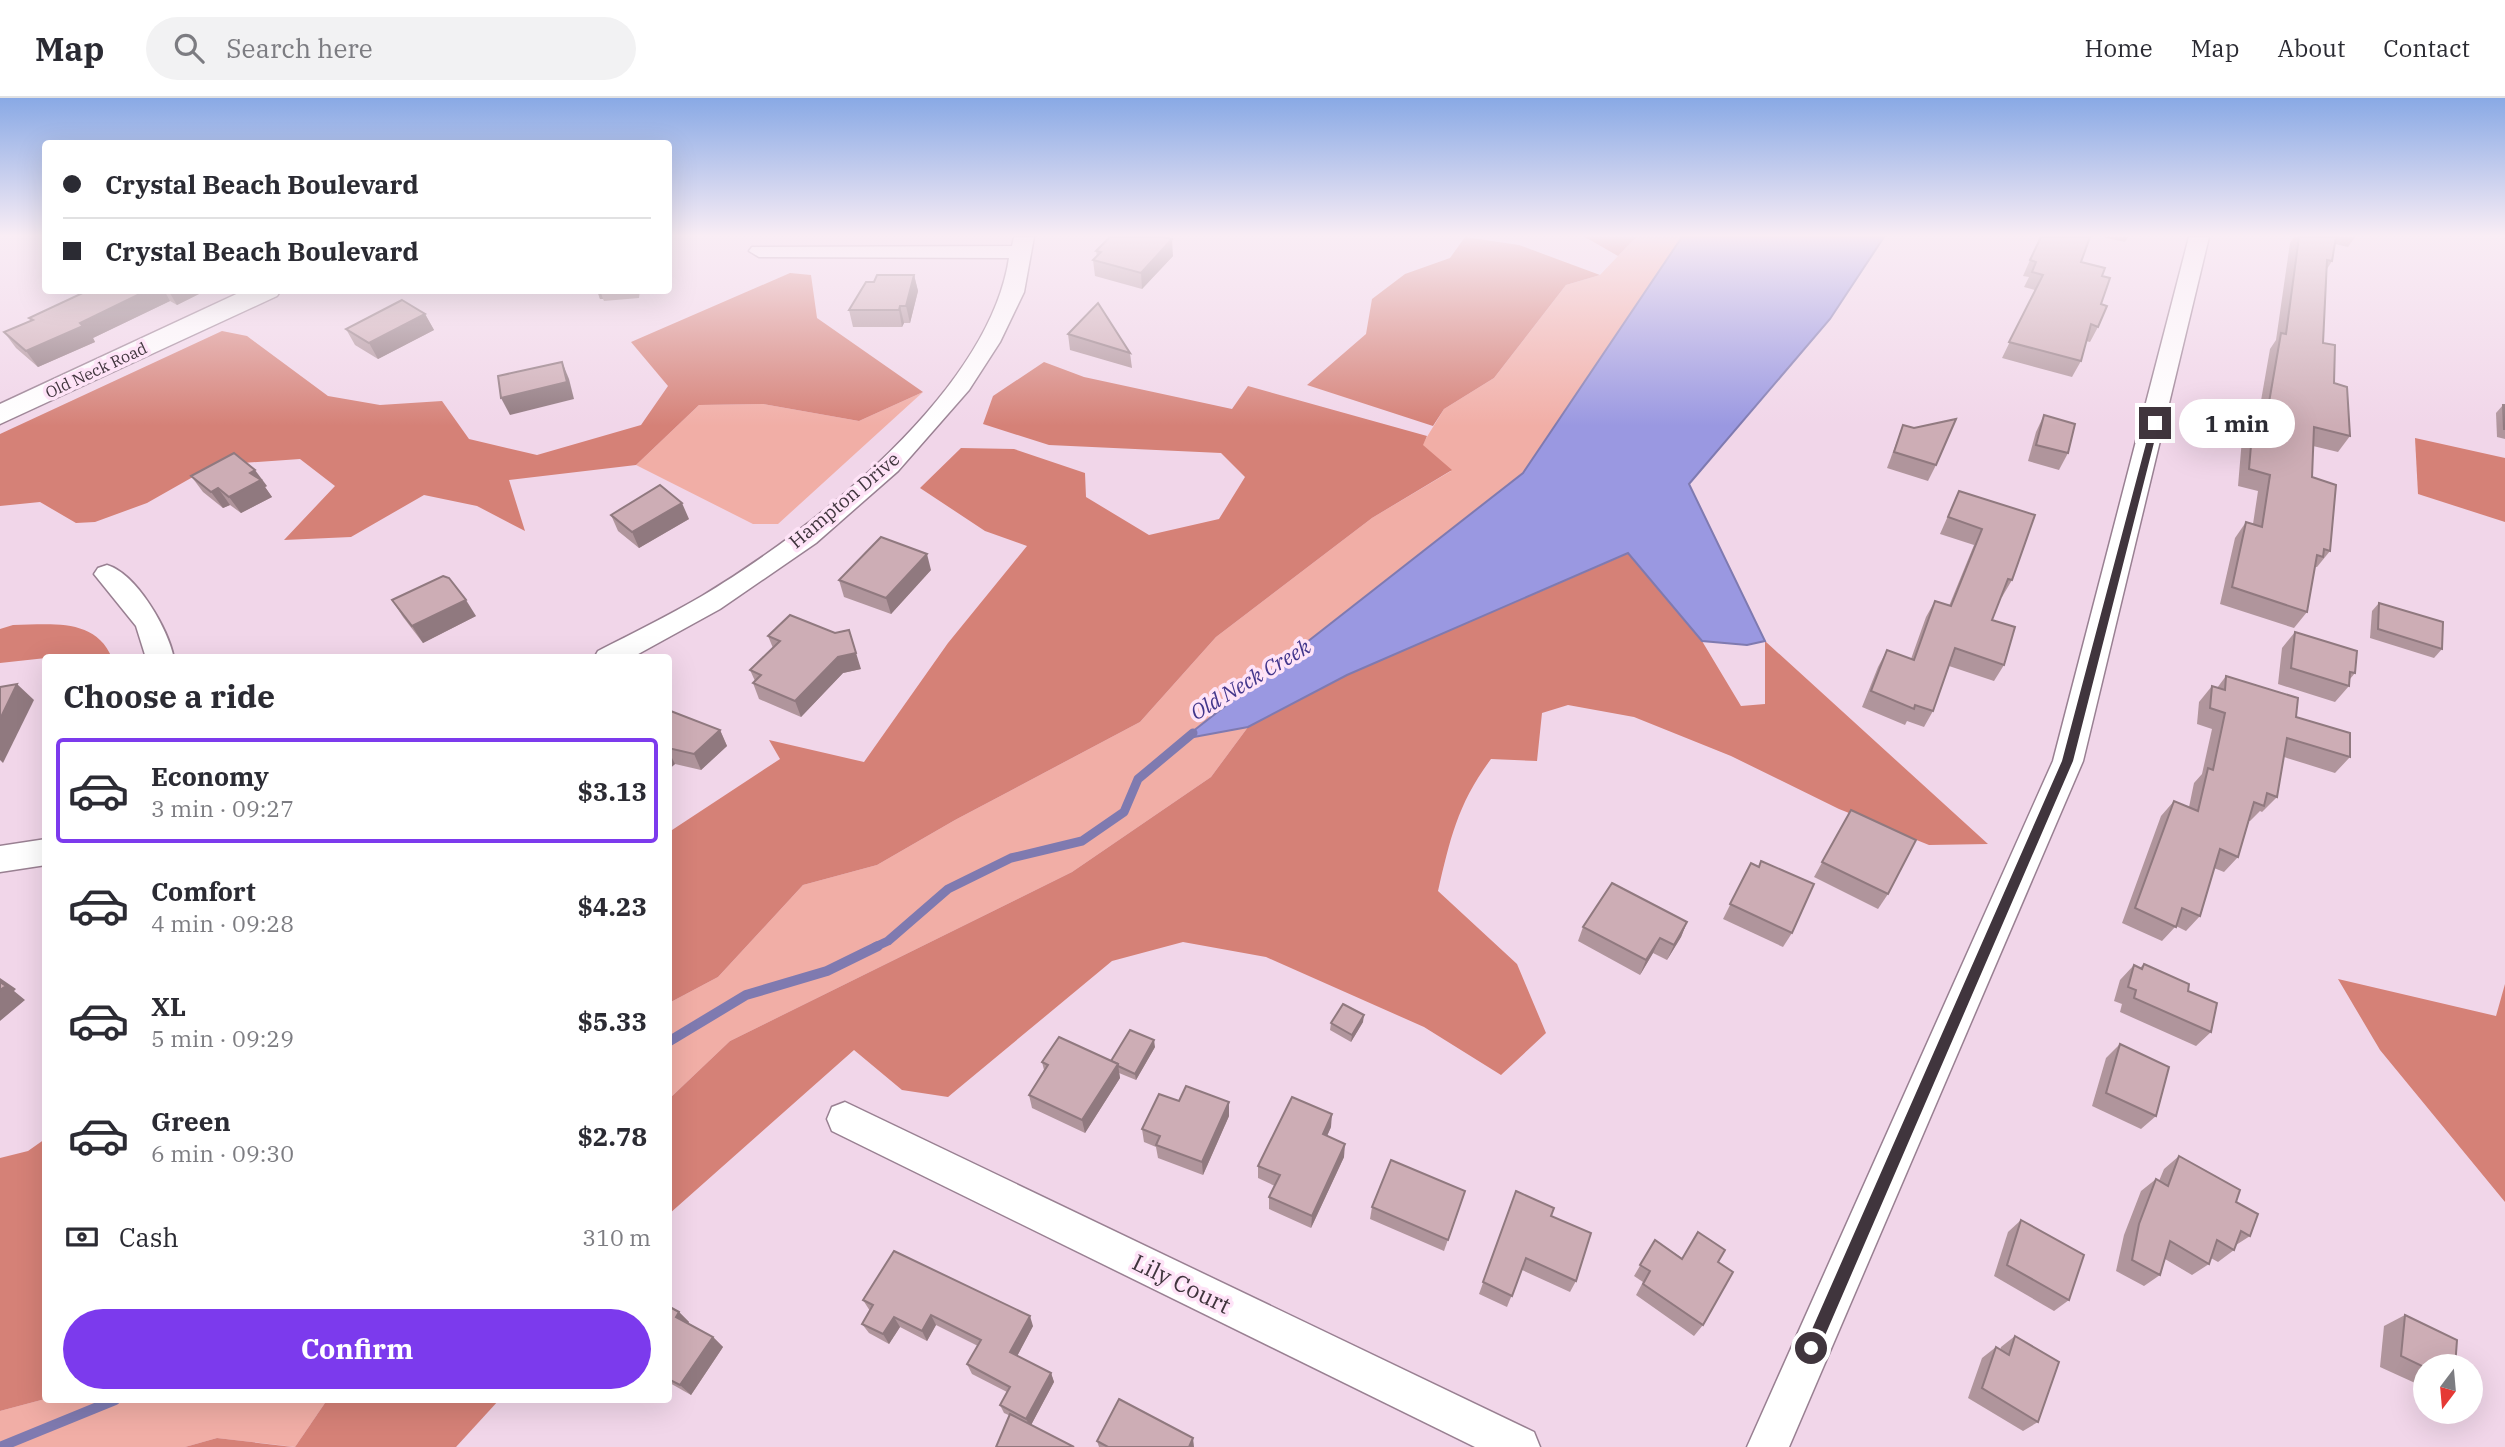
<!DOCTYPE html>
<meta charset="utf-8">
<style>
:root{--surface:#fff;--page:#f2f2f3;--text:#2b2b33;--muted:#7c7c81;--line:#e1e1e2;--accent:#7c3aed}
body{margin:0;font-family:"IBM Plex Serif",serif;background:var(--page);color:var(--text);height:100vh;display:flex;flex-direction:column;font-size:26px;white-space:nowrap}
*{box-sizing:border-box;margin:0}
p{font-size:23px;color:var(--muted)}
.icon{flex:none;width:38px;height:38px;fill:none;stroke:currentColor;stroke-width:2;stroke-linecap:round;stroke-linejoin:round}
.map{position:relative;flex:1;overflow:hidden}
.drawer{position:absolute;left:42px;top:556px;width:630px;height:749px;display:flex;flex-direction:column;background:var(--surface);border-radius:7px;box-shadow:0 7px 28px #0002}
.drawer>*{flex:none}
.guide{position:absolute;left:42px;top:42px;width:630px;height:154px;border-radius:7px;box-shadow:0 7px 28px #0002;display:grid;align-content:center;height:154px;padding:0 21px;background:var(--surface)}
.needle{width:46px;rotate:196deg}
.fabs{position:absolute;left:2413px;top:1256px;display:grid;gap:14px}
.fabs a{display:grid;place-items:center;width:70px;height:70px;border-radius:50%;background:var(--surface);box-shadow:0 7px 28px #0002;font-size:35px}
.end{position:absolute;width:32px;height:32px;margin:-16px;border:9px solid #40353d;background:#fff;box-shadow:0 0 0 4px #fff}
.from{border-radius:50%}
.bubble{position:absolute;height:49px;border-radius:24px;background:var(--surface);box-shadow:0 7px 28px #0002;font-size:23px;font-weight:800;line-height:49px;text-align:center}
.guide b{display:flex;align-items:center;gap:24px;height:66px;font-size:26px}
.guide b+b{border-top:2px solid var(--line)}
.guide i{width:18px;height:18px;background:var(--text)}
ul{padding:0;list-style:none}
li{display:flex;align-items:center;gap:21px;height:105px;margin:0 14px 10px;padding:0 7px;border:4px solid transparent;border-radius:7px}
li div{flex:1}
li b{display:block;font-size:26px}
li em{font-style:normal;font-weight:800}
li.selected{border-color:var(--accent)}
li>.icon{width:63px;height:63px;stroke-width:1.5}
h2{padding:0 21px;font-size:32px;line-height:84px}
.pay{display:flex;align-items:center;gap:18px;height:77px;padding:0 21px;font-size:26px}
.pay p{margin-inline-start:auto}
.primary-button{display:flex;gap:14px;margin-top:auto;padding:14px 21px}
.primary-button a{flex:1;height:80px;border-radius:42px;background:var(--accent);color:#fff;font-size:28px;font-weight:800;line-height:80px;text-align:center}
header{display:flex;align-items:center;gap:42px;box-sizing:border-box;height:98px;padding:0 35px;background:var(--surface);border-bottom:2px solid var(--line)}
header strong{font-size:33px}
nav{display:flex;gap:38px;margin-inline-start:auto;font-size:24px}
.search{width:490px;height:63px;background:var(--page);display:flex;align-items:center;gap:18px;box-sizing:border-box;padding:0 24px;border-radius:38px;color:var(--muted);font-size:26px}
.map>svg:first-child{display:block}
</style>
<header>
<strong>Map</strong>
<div class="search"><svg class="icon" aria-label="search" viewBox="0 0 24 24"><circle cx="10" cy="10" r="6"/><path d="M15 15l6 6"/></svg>Search here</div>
<nav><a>Home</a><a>Map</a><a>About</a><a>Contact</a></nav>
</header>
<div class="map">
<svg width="2505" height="1349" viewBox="0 0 2505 1349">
<rect width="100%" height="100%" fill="#f1d6e9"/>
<!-- green -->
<g fill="#f1aea6">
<polygon points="1636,139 1682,139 1523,375 1185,639 1248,629 1211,679 1072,774 730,943 669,1001 669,905 718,879 803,787 877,767 955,722 1140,624 1216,539 1372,420 1451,373 1422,347 1444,311 1494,280 1566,187 1600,177"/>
<polygon points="923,294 778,426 753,426 636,367 699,307 763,306 859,323"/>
<polygon points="45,1301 46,1302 327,1302 295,1349 217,1340 185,1349 0,1349 0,1313"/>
</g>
<!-- forest -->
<g fill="#d58177">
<polygon points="1465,139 1519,147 1600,177 1566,187 1494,280 1444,311 1433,328 1307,287 1366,236 1372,201 1405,176 1450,160"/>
<polygon points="1585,139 1636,139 1618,158"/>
<polygon points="790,175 811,177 817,220 923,294 859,323 763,306 699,307 636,367 509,382 525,433 477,408 424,397 351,439 284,442 335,388 300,361 214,367 147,405 95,424 76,425 40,404 0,408 0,336 222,233 247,238 328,298 380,307 442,303 469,341 537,357 641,327 668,288 631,244"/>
<polygon points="1044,264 1084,279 1232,311 1248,288 1427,338 1423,347 1452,372 1372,420 1216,539 1140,624 955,722 877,767 803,787 718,879 669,905 669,734 780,661 769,642 864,664 948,545 1027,448 985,433 920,390 961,350 1014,351 1085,375 1086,399 1149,437 1219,421 1245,379 1221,355 1049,347 983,326 993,298"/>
<polygon points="2415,340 2505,360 2505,424 2418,396"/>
<path d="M1629,455L1702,543L1741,608L1765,606V543L1988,746L1929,747L1839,711L1731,658L1634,619L1568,607L1542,615L1537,663L1491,661C1458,705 1450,741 1438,793L1517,866L1546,935L1501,977L1424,929L1266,859L1183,844L1112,863L948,999L902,992L854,952L669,1116V1001L730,943L1072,774L1211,679L1248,629L1347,577Z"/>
<path d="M13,527C50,527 95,519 112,560H46L0,565V531Z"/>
<polygon points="2338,881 2496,918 2505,886 2505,1104 2380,952"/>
<polygon points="45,1041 45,1301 0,1313 0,1060 28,1053"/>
<polygon points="327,1302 499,1302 456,1349 295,1349"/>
<polygon points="217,1340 293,1349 185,1349"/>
</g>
<!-- water -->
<polygon fill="#9a98e1" stroke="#7f7ab0" stroke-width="2" points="1682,139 1884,139 1830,221 1689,386 1765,543 1747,547 1702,543 1628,455 1347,577 1248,629 1183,641 1523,375"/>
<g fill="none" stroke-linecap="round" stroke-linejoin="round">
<!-- stream-far1 -->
<polyline stroke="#7f7ab0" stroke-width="9" points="875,849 888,843 948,791 1011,760 1082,743 1124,714 1138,681 1193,635"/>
<!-- stream -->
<g stroke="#7f7ab0" stroke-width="10">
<polyline points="668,944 746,897 827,873 878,848"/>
<polyline points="0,1349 115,1302"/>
</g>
<defs>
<g id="minor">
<path d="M1014,139H1034L1024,194L1000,244L969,292L898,373L816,445L720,511L631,560H594L598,553C633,535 668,518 702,498C812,432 989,294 1009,160L759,159L749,153L752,149L1012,148Z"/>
<polygon points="2189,139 2209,139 2083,663 1789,1349 1747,1349 2053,663"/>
<path d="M107,467C137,476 168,531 174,560H146L136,528L94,476L98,470Z"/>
<polygon points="46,741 46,767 0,774 0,748"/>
<polygon points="845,1004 1534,1334 1540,1349 1475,1349 832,1033 827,1021 832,1009"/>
</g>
<polygon id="tertiary" points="245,192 281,192 277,198 0,326 0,306"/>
</defs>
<!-- minor casing -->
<use href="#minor" stroke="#998092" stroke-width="3"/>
<!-- tertiary casing -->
<use href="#tertiary" stroke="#998092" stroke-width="3"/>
<!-- minor -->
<use href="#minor" fill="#fff" fill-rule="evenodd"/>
<!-- tertiary -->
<use href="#tertiary" fill="#fff" fill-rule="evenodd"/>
</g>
<!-- wall -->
<g fill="#b0959c">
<polygon points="2040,139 2102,178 2098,229 2090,244 2086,243 2081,263 2072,279 2002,260 2035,192 2024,189 2029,179 2023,178"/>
<polygon points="2102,139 2128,139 2125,144"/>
<polygon points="2294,139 2355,139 2348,149 2335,146 2332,163 2327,171 2323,245 2350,338 2338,354 2313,348 2312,379 2330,453 2317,469 2315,469 2307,514 2294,530 2220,506 2235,440 2246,424 2253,426 2258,393 2238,388 2243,329 2254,312 2259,314 2270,251 2276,242 2290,145"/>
<polygon points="1096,153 1173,158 1142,191 1095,178 1093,162 1097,159"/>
<polygon points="914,177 918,193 910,225 904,225 902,229 853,229 849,212 874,184"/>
<polygon points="89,192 207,192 177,207 170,203 93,240 95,244 38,269 16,250 4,234 32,222 29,220"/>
<polygon points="597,192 640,192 639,200 604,203 603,201 600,201"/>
<polygon points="425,216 434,232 378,261 355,247 346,231"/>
<polygon points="1068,236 1130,255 1132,270 1070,252"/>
<polygon points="2503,307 2505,307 2505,341 2497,339 2496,315"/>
<polygon points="2044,317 2068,355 2059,372 2028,363 2036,334"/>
<polygon points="1903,327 1936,367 1928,383 1887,370"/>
<polygon points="191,378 267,388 265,389 272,399 241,415 230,407 223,410 203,394"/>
<polygon points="1959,393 2035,417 2012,482 2002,499 2001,498 1992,522 2004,567 1994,583 1949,568 1933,613 1924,629 1907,623 1905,627 1862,609 1878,569 1887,552 1911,561 1926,519 1935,503 1949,508 1974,447 1940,436"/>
<polygon points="611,417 689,421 639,450 618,433"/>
<polygon points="931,472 891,516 844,499 839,482"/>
<polygon points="392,502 476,518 423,545 403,519"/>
<polygon points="2379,505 2442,551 2434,560 2370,540 2372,513"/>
<polygon points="2295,534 2355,575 2350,581 2349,588 2335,604 2278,586 2282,550"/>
<polygon points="768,538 861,571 843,575 801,619 759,601 753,585 755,583 750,572 773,550"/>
<polygon points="2226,578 2296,619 2350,659 2335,675 2284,659 2277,699 2262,714 2260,713 2250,723 2249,723 2238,759 2224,774 2214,770 2200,818 2186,833 2176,828 2162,843 2122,825 2161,718 2174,703 2189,709 2194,685 2202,676 2212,631 2197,626 2199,604 2212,588 2217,590"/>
<polygon points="668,612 720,632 727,648 701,672 675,666 668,672"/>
<polygon points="1851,712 1888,796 1878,811 1814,779"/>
<polygon points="1751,765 1759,769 1792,835 1783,849 1723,821"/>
<polygon points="1687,824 1681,839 1667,862 1653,855 1640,877 1578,843 1583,829"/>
<polygon points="2144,866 2188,893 2211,934 2196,948 2120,914 2122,906 2114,903 2120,882 2134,867 2140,870"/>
<polygon points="1363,924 1351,944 1330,932 1331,925"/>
<polygon points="2120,946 2156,1018 2141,1031 2092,1008 2106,960"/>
<polygon points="1155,949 1136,982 1119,975 1120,980 1085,1035 1032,1010 1029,997 1044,972 1042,964 1111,963"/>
<polygon points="1179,1003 1229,1004 1229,1018 1203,1077 1158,1060 1156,1049 1144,1044 1142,1031"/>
<polygon points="1331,1029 1327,1038 1344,1059 1311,1130 1269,1111 1269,1099 1275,1088 1258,1080 1258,1068"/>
<polygon points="2179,1058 2236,1104 2250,1138 2236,1147 2234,1152 2218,1164 2211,1160 2209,1166 2192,1177 2165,1161 2160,1177 2144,1188 2116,1173 2124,1137 2141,1093 2156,1081 2159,1083 2164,1071"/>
<polygon points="1465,1093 1444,1153 1370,1121 1372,1109"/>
<polygon points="1516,1093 1551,1118 1576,1183 1570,1194 1522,1172 1507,1209 1479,1196"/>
<polygon points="2021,1122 2069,1202 2054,1213 1994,1178 2008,1134"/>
<polygon points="1698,1134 1718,1164 1703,1227 1694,1238 1636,1197 1643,1184 1634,1178 1655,1142 1682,1160"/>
<polygon points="863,1202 1033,1228 1017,1258 1051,1275 1054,1284 1031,1327 1004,1315 1000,1307 1007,1294 972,1276 967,1266 978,1248 936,1227 927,1243 900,1229 889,1246 869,1235 862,1226 870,1213"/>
<polygon points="668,1208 679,1214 689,1224 688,1225 713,1239 723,1249 691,1297 668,1284"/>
<polygon points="2405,1217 2426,1269 2426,1290 2380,1269 2384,1228"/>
<polygon points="2015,1238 2038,1324 2023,1333 1968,1300 1982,1260 1996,1249 2000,1252 2001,1249"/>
<polygon points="1097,1343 1194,1349 1099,1349"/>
</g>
<!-- shaded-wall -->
<g fill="#90797f">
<polygon points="1172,141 1173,158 1142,191 1141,175"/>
<polygon points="914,177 918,193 910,225 906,208"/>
<polygon points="148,192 164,192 170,203 93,240 95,244 38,269 26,253 80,225"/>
<polygon points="168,192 207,192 177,207"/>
<polygon points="597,192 600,192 603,201 600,201"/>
<polygon points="900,208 904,225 902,229 899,212"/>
<polygon points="425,216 434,232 378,261 369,245"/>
<polygon points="562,264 569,281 574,301 510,317 501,300"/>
<polygon points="255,372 267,388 265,389 272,399 241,415 229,399 250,375"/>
<polygon points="218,390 230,407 223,410 211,394"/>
<polygon points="682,405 689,421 639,450 632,434"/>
<polygon points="927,456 931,472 891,516 886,500"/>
<polygon points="466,502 476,518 423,545 412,528"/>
<polygon points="849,532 861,571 843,575 801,619 795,603"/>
<polygon points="17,586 34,602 3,665 0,662 0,621"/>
<polygon points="720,632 727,648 701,672 694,656"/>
<polygon points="668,652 675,666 668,672"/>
<polygon points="1687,824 1681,839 1667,862 1674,847"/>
<polygon points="1660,840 1653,855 1640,877 1646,862"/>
<polygon points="0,880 16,891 14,893 25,902 0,923"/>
<polygon points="1364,917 1363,924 1351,944 1352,937"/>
<polygon points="1154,942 1155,949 1136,982 1135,976"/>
<polygon points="1118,966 1120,980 1085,1035 1082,1022"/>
<polygon points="1229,1004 1229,1018 1203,1077 1202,1064"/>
<polygon points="1332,1016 1331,1029 1322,1049 1323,1036"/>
<polygon points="1345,1046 1344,1059 1311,1130 1312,1118"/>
<polygon points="679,1214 689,1224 686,1229 676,1219"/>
<polygon points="931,1217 936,1227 927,1243 922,1233"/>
<polygon points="1030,1218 1033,1228 1014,1264 1010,1254"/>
<polygon points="894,1219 900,1229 889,1246 883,1236"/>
<polygon points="713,1239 723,1249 691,1297 680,1287"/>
<polygon points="1051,1275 1054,1284 1030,1329 1026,1321"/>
<polygon points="1193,1340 1194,1349 1189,1349"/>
</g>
<!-- building -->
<g fill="#cdadb5" stroke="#90797f" stroke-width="2">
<polygon points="1110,139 1163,139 1172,141 1141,175 1093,162 1101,154 1096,153"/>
<polygon points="2041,139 2090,139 2081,164 2105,170 2102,178 2110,180 2101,206 2107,208 2098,229 2091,226 2081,263 2009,244 2043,177 2032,174 2036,164 2030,162"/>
<polygon points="2299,139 2336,139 2332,163 2327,162 2323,245 2335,247 2334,285 2347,289 2350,338 2314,329 2312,379 2336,387 2330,453 2324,451 2323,459 2317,457 2307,514 2232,489 2246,424 2262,429 2270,377 2249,371 2254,312 2267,316 2281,235 2286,236"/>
<polygon points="877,177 914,177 906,208 900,208 899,212 849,212 866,184 874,184"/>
<polygon points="89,192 148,192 80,225 83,228 26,253 4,234 33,222 29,220"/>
<polygon points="402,202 425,216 369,245 346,231"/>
<polygon points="1098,205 1130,255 1068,236"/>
<polygon points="562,264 567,284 501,300 498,278"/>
<polygon points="2503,307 2505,307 2505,331 2504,331"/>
<polygon points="2044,317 2075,326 2068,355 2036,347"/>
<polygon points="1956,321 1936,367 1894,354 1903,327 1914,330"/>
<polygon points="234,355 255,372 250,375 261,382 229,399 218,390 211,394 191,378"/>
<polygon points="660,387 682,405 632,434 611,417"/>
<polygon points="1959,393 2035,417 2012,482 2008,481 1992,522 2015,529 2004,567 1955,550 1933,613 1915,607 1914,611 1871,593 1887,552 1914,562 1935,503 1951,508 1982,431 1948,419"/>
<polygon points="881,439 927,456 886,500 839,482"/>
<polygon points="443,478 449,480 466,502 412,528 392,502"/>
<polygon points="2379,505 2443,524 2442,551 2378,531"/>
<polygon points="790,517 835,535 849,532 856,555 838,559 795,603 753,585 761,577 750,572 780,543 768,538"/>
<polygon points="2295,534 2357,553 2355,575 2350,574 2349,588 2291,570"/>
<polygon points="2226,578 2298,600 2296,619 2350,635 2350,659 2287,640 2277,699 2267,695 2264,708 2254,704 2238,759 2220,751 2200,818 2182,810 2176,829 2135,810 2174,703 2198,713 2208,670 2213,672 2225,615 2210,610 2212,588 2225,592"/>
<polygon points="17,586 0,621 0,589"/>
<polygon points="668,612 720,632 694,656 668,650"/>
<polygon points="1851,712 1916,742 1888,796 1822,764"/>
<polygon points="1761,763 1814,786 1792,835 1730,806 1751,765 1759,769"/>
<polygon points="1612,785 1687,824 1674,847 1660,840 1646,862 1583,829"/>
<polygon points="2144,866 2189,886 2188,893 2217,905 2211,934 2134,900 2136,892 2128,889 2134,867 2142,871"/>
<polygon points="0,884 6,888 0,892"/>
<polygon points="1343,906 1364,917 1352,937 1331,925"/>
<polygon points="1130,932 1154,942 1135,976 1118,968 1118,966 1111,963"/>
<polygon points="1059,939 1118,966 1082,1022 1029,997 1048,967 1042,964"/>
<polygon points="2120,946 2169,969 2156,1018 2106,995"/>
<polygon points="1186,988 1229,1004 1202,1064 1156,1047 1160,1038 1142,1031 1159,996 1179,1003"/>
<polygon points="1292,999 1332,1016 1323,1036 1345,1046 1312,1118 1269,1099 1280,1077 1258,1068"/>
<polygon points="2179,1058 2240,1092 2236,1104 2258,1116 2250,1138 2241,1133 2234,1152 2217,1142 2209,1166 2170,1143 2160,1177 2132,1162 2139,1126 2156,1081 2168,1088"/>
<polygon points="1391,1062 1465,1093 1448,1142 1372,1109"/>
<polygon points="1516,1093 1554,1110 1551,1118 1591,1135 1576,1183 1526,1160 1512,1198 1483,1184"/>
<polygon points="2021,1122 2084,1157 2069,1202 2007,1167"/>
<polygon points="1698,1134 1725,1152 1718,1164 1733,1174 1703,1227 1643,1186 1650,1173 1640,1167 1655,1142 1682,1161"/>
<polygon points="894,1153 1030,1218 1010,1254 1051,1275 1026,1321 1000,1307 1010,1289 967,1266 981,1242 931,1217 922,1233 894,1219 883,1236 862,1226 873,1207 863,1202"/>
<polygon points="668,1208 679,1214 676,1219 713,1239 680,1287 668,1281"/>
<polygon points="2405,1217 2457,1242 2455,1269 2426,1269 2426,1270 2401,1258"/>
<polygon points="2015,1238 2059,1264 2038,1324 1982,1290 1996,1249 2009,1257"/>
<polygon points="1119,1301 1193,1340 1189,1349 1108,1349 1097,1343"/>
<polygon points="1010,1316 1074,1349 996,1349"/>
</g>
<!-- sky -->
<linearGradient id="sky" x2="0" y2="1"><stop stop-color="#89a9e5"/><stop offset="0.42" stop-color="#f9edf5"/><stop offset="1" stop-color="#f9edf5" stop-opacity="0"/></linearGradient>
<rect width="2505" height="328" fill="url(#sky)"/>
<!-- route -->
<polygon fill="#40353d" points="2152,323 2159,325 2073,663 1817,1256 1811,1258 1806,1256 1806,1245 2062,663"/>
<g text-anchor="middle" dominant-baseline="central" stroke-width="7" stroke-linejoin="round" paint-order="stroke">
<!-- far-street labels -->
<g font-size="16" fill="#40353d" stroke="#fee3f7">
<text transform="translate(96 272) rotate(-25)">Old Neck Road</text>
</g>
<!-- street labels -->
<g font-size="19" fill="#40353d" stroke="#fee3f7">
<text transform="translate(844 402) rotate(-40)">Hampton Drive</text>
</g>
<!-- water labels -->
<g font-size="21" font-style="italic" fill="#42368b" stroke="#fee3f7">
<text transform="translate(1250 581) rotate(-31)">Old Neck Creek</text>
</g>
<!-- near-street labels -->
<g font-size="23" fill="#40353d" stroke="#fee3f7">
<text transform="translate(1182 1185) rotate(26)">Lily Court</text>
</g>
</g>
</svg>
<div class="fabs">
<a><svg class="needle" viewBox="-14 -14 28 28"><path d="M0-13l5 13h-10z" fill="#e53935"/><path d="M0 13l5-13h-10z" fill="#7c7c81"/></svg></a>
</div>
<i class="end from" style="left:1811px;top:1250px"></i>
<i class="end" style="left:2155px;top:325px"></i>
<div class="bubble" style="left:2179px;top:301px;width:116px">1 min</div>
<div class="guide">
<b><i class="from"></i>Crystal Beach Boulevard</b>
<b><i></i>Crystal Beach Boulevard</b>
</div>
<section class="drawer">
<h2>Choose a ride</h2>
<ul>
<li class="selected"><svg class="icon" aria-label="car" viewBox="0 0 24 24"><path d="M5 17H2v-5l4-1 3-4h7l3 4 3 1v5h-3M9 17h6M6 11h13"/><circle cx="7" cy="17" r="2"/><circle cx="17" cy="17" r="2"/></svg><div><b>Economy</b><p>3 min · 09:27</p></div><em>$3.13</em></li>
<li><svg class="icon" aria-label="car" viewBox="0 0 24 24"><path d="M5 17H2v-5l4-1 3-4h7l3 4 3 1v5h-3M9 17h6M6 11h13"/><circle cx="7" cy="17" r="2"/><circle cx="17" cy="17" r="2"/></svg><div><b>Comfort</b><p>4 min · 09:28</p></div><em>$4.23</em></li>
<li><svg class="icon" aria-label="car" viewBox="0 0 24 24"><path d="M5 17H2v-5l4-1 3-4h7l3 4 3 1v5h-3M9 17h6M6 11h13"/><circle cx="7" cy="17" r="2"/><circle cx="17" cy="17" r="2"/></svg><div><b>XL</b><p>5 min · 09:29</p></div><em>$5.33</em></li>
<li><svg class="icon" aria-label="car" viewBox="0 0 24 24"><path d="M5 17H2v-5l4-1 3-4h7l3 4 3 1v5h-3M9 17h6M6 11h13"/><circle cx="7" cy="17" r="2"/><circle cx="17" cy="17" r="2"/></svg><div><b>Green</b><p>6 min · 09:30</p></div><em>$2.78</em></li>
</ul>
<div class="pay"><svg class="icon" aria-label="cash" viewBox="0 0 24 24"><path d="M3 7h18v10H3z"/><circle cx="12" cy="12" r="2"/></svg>Cash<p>310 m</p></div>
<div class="primary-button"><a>Confirm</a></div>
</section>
</div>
